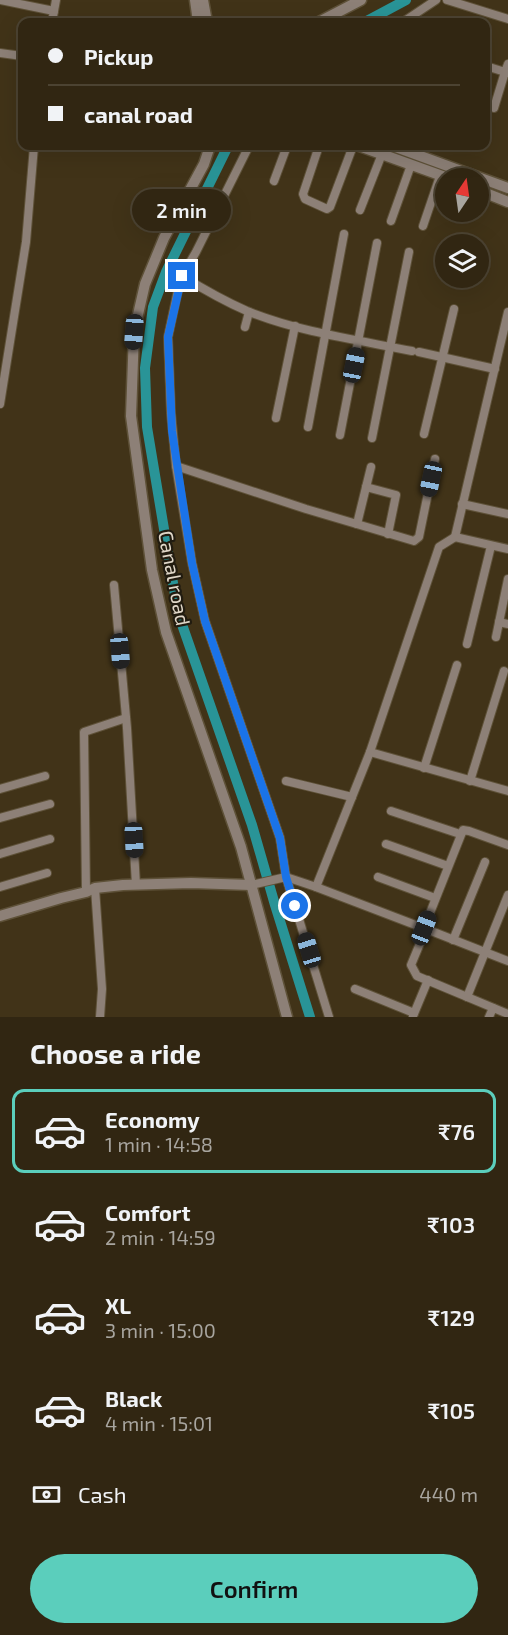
<!DOCTYPE html>
<meta charset="utf-8">
<style>
:root{--surface:#312612;--page:#3d3220;--text:#f1f3f6;--muted:#a8a59f;--line:#4c4332;--accent:#5bcebc}
body{margin:0;font-family:"Exo 2",sans-serif;background:var(--page);color:var(--text);height:100vh;display:flex;flex-direction:column;font-size:22px;white-space:nowrap}
*{box-sizing:border-box;margin:0}
p{font-size:20px;color:var(--muted)}
.icon{flex:none;width:33px;height:33px;fill:none;stroke:currentColor;stroke-width:2;stroke-linecap:round;stroke-linejoin:round}
.map{position:relative;height:1017px;overflow:hidden}
.details{display:flex;flex-direction:column;background:var(--surface);flex:1}
.details>*{flex:none}
.guide{position:absolute;left:18px;top:18px;width:472px;height:132px;border-radius:12px;box-shadow:0 6px 24px #0002,0 0 0 2px var(--line);display:grid;align-content:center;height:132px;padding:0 30px;background:var(--surface)}
.needle{width:39px;rotate:13deg}
.buttons{position:absolute;left:435px;top:168px;display:grid;gap:12px}
.buttons a{display:grid;place-items:center;width:54px;height:54px;border-radius:50%;background:var(--surface);box-shadow:0 6px 24px #0002,0 0 0 2px var(--line);font-size:30px}
.end{position:absolute;width:27px;height:27px;margin:-14px;border:8px solid #1a73e8;background:#fff;box-shadow:0 0 0 3px #fff}
.from{border-radius:50%}
.bubble{position:absolute;height:42px;border-radius:21px;background:var(--surface);box-shadow:0 6px 24px #0002,0 0 0 2px var(--line);font-size:20px;font-weight:600;line-height:42px;text-align:center}
.car{position:absolute;width:18px;height:36px;margin:-18px -9px;border-radius:8px;box-shadow:0 0 4px 2px #0007;background:linear-gradient(#222 24%,#8ab4d8 0 40%,#222 0 76%,#8ab4d8 0 86%,#222 0)}
.guide b{display:flex;align-items:center;gap:21px;height:57px;font-size:22px}
.guide b+b{border-top:2px solid var(--line)}
.guide i{width:15px;height:15px;background:var(--text)}
ul{padding:0;list-style:none}
li{display:flex;align-items:center;gap:18px;height:84px;margin:0 12px 9px;padding:0 18px;border:3px solid transparent;border-radius:12px}
li div{flex:1}
li b{display:block;font-size:22px}
li em{font-style:normal;font-weight:600}
li.active{border-color:var(--accent)}
li>.icon{width:54px;height:54px;stroke-width:1.5}
h2{padding:0 30px;font-size:27px;line-height:72px}
.pay{display:flex;align-items:center;gap:15px;height:66px;padding:0 30px;font-size:22px}
.pay p{margin-inline-start:auto}
.primary-button{display:flex;gap:12px;margin-top:auto;padding:12px 30px}
.primary-button a{flex:1;height:69px;border-radius:36px;background:var(--accent);color:#111;font-size:24px;font-weight:600;line-height:69px;text-align:center}
.map>svg:first-child{display:block}
</style>
<div class="map">
<svg width="508" height="1017" viewBox="0 0 508 1017">
<rect width="100%" height="100%" fill="#413318"/>
<g fill="none" stroke-linecap="round" stroke-linejoin="round">
<!-- canal -->
<g stroke="#299497" stroke-width="10">
<polyline points="365,22 406,0"/>
<polyline points="228,146 166,272 153,307 145,368 147,427 178,613 252,825 275,905 310,1017"/>
</g>
<defs>
<g id="minor">
<polyline points="0,0 54,11"/>
<polyline points="447,0 508,19"/>
<polyline points="52,22 56,0"/>
<polyline points="403,22 436,0"/>
<polyline points="0,53 22,56"/>
<polyline points="486,66 505,72 508,64"/>
<polyline points="494,108 505,72 508,73"/>
<polyline points="249,146 196,252 182,276 177,295 168,337 171,413 176,466 192,563 205,621 280,838 286,877 329,1017"/>
<polyline points="319,146 303,194 305,199 327,209 330,207 353,146"/>
<polyline points="274,181 287,146"/>
<polyline points="360,210 382,154"/>
<polyline points="391,221 411,165"/>
<polyline points="423,226 440,176"/>
<path d="M182,276C203,289 224,301 247,311C299,332 357,340 412,351"/>
<polyline points="508,312 455,537 508,549"/>
<polyline points="245,327 249,312"/>
<polyline points="419,352 495,369"/>
<polyline points="0,404 26,242 34,146"/>
<polyline points="276,418 295,326"/>
<polyline points="308,427 344,234"/>
<polyline points="424,434 454,309"/>
<polyline points="340,435 377,243"/>
<polyline points="372,438 409,252"/>
<polyline points="176,466 306,509 414,541 419,537 435,459"/>
<polyline points="366,487 396,495 388,534"/>
<polyline points="462,504 508,514"/>
<polyline points="357,524 371,467"/>
<polyline points="114,585 127,728 136,885"/>
<polyline points="499,622 508,624"/>
<polyline points="496,637 508,579"/>
<polyline points="467,644 491,546"/>
<polyline points="370,752 508,791"/>
<polyline points="424,768 457,665"/>
<polyline points="286,781 352,797"/>
<polyline points="470,781 504,671"/>
<polyline points="0,789 45,776"/>
<polyline points="391,811 460,834"/>
<polyline points="0,818 50,804"/>
<polyline points="386,844 448,866"/>
<polyline points="0,854 50,839"/>
<polyline points="378,877 435,898"/>
<polyline points="251,885 286,877 316,887 426,929 411,965 417,976 508,1014"/>
<polyline points="0,887 47,873"/>
<polyline points="316,887 370,752 439,547 455,537"/>
<polyline points="95,888 102,989 100,1017"/>
<polyline points="86,892 84,732 126,718"/>
<polyline points="424,928 463,830 469,831 508,845"/>
<polyline points="426,929 508,961"/>
<polyline points="453,940 485,862"/>
<polyline points="355,989 414,1013"/>
<polyline points="467,997 508,895"/>
<polyline points="413,1016 428,980"/>
<polyline points="489,1017 493,1008"/>
</g>
<g id="tertiary">
<polyline points="195,0 198,22"/>
<polyline points="203,0 207,22"/>
<polyline points="319,22 361,0"/>
<polyline points="210,146 204,164 164,238 145,284 134,332 131,416 152,570 166,632 241,847 287,1017"/>
<polyline points="359,146 448,178"/>
<polyline points="393,146 508,188"/>
<polyline points="478,190 508,202"/>
<polyline points="0,916 61,898 86,892 95,888 123,885 191,883 251,885"/>
</g>
</defs>
<!-- minor casing -->
<use href="#minor" stroke="#5e5138" stroke-width="10"/>
<!-- tertiary casing -->
<use href="#tertiary" stroke="#5e5138" stroke-width="13"/>
<!-- minor -->
<use href="#minor" stroke="#8d8077" stroke-width="8"/>
<!-- tertiary -->
<use href="#tertiary" stroke="#8d8077" stroke-width="10"/>
</g>
<g fill="none" stroke-linecap="round" stroke-linejoin="round">
<!-- route -->
<polyline stroke="#1a73e8" stroke-width="8" points="182,276 168,337 172,431 192,563 205,621 280,838 286,877 295,906"/>
</g>
<g text-anchor="middle" dominant-baseline="central" stroke-width="4.5" stroke-linejoin="round" paint-order="stroke">
<!-- street labels -->
<g font-size="20" fill="#e0d7c8" stroke="#221c10">
<text transform="translate(175 578) rotate(79)">Canal road</text>
</g>
</g>
</svg>
<div class="buttons">
<a><svg class="needle" viewBox="-14 -14 28 28"><path d="M0-13l5 13h-10z" fill="#e53935"/><path d="M0 13l5-13h-10z" fill="#a8a59f"/></svg></a>
<a><svg class="icon" aria-label="layers" viewBox="0 0 24 24"><path d="M12 4l9 5-9 5-9-5zM3 14l9 5 9-5"/></svg></a>
</div>
<i class="end from" style="left:295px;top:906px"></i>
<i class="end" style="left:182px;top:276px"></i>
<div class="bubble" style="left:132px;top:189px;width:99px">2 min</div>
<i class="car" style="left:134px;top:332px;rotate:184deg"></i>
<i class="car" style="left:354px;top:365px;rotate:11deg"></i>
<i class="car" style="left:431px;top:479px;rotate:192deg"></i>
<i class="car" style="left:120px;top:651px;rotate:175deg"></i>
<i class="car" style="left:134px;top:840px;rotate:177deg"></i>
<i class="car" style="left:424px;top:928px;rotate:21deg"></i>
<i class="car" style="left:309px;top:950px;rotate:343deg"></i>
<div class="guide">
<b><i class="from"></i>Pickup</b>
<b><i></i>canal road</b>
</div>
</div>
<section class="details">
<h2>Choose a ride</h2>
<ul>
<li class="active"><svg class="icon" aria-label="car" viewBox="0 0 24 24"><path d="M5 17H2v-5l4-1 3-4h7l3 4 3 1v5h-3M9 17h6M6 11h13"/><circle cx="7" cy="17" r="2"/><circle cx="17" cy="17" r="2"/></svg><div><b>Economy</b><p>1 min · 14:58</p></div><em>₹76</em></li>
<li><svg class="icon" aria-label="car" viewBox="0 0 24 24"><path d="M5 17H2v-5l4-1 3-4h7l3 4 3 1v5h-3M9 17h6M6 11h13"/><circle cx="7" cy="17" r="2"/><circle cx="17" cy="17" r="2"/></svg><div><b>Comfort</b><p>2 min · 14:59</p></div><em>₹103</em></li>
<li><svg class="icon" aria-label="car" viewBox="0 0 24 24"><path d="M5 17H2v-5l4-1 3-4h7l3 4 3 1v5h-3M9 17h6M6 11h13"/><circle cx="7" cy="17" r="2"/><circle cx="17" cy="17" r="2"/></svg><div><b>XL</b><p>3 min · 15:00</p></div><em>₹129</em></li>
<li><svg class="icon" aria-label="car" viewBox="0 0 24 24"><path d="M5 17H2v-5l4-1 3-4h7l3 4 3 1v5h-3M9 17h6M6 11h13"/><circle cx="7" cy="17" r="2"/><circle cx="17" cy="17" r="2"/></svg><div><b>Black</b><p>4 min · 15:01</p></div><em>₹105</em></li>
</ul>
<div class="pay"><svg class="icon" aria-label="cash" viewBox="0 0 24 24"><path d="M3 7h18v10H3z"/><circle cx="12" cy="12" r="2"/></svg>Cash<p>440 m</p></div>
<div class="primary-button"><a>Confirm</a></div>
</section>
